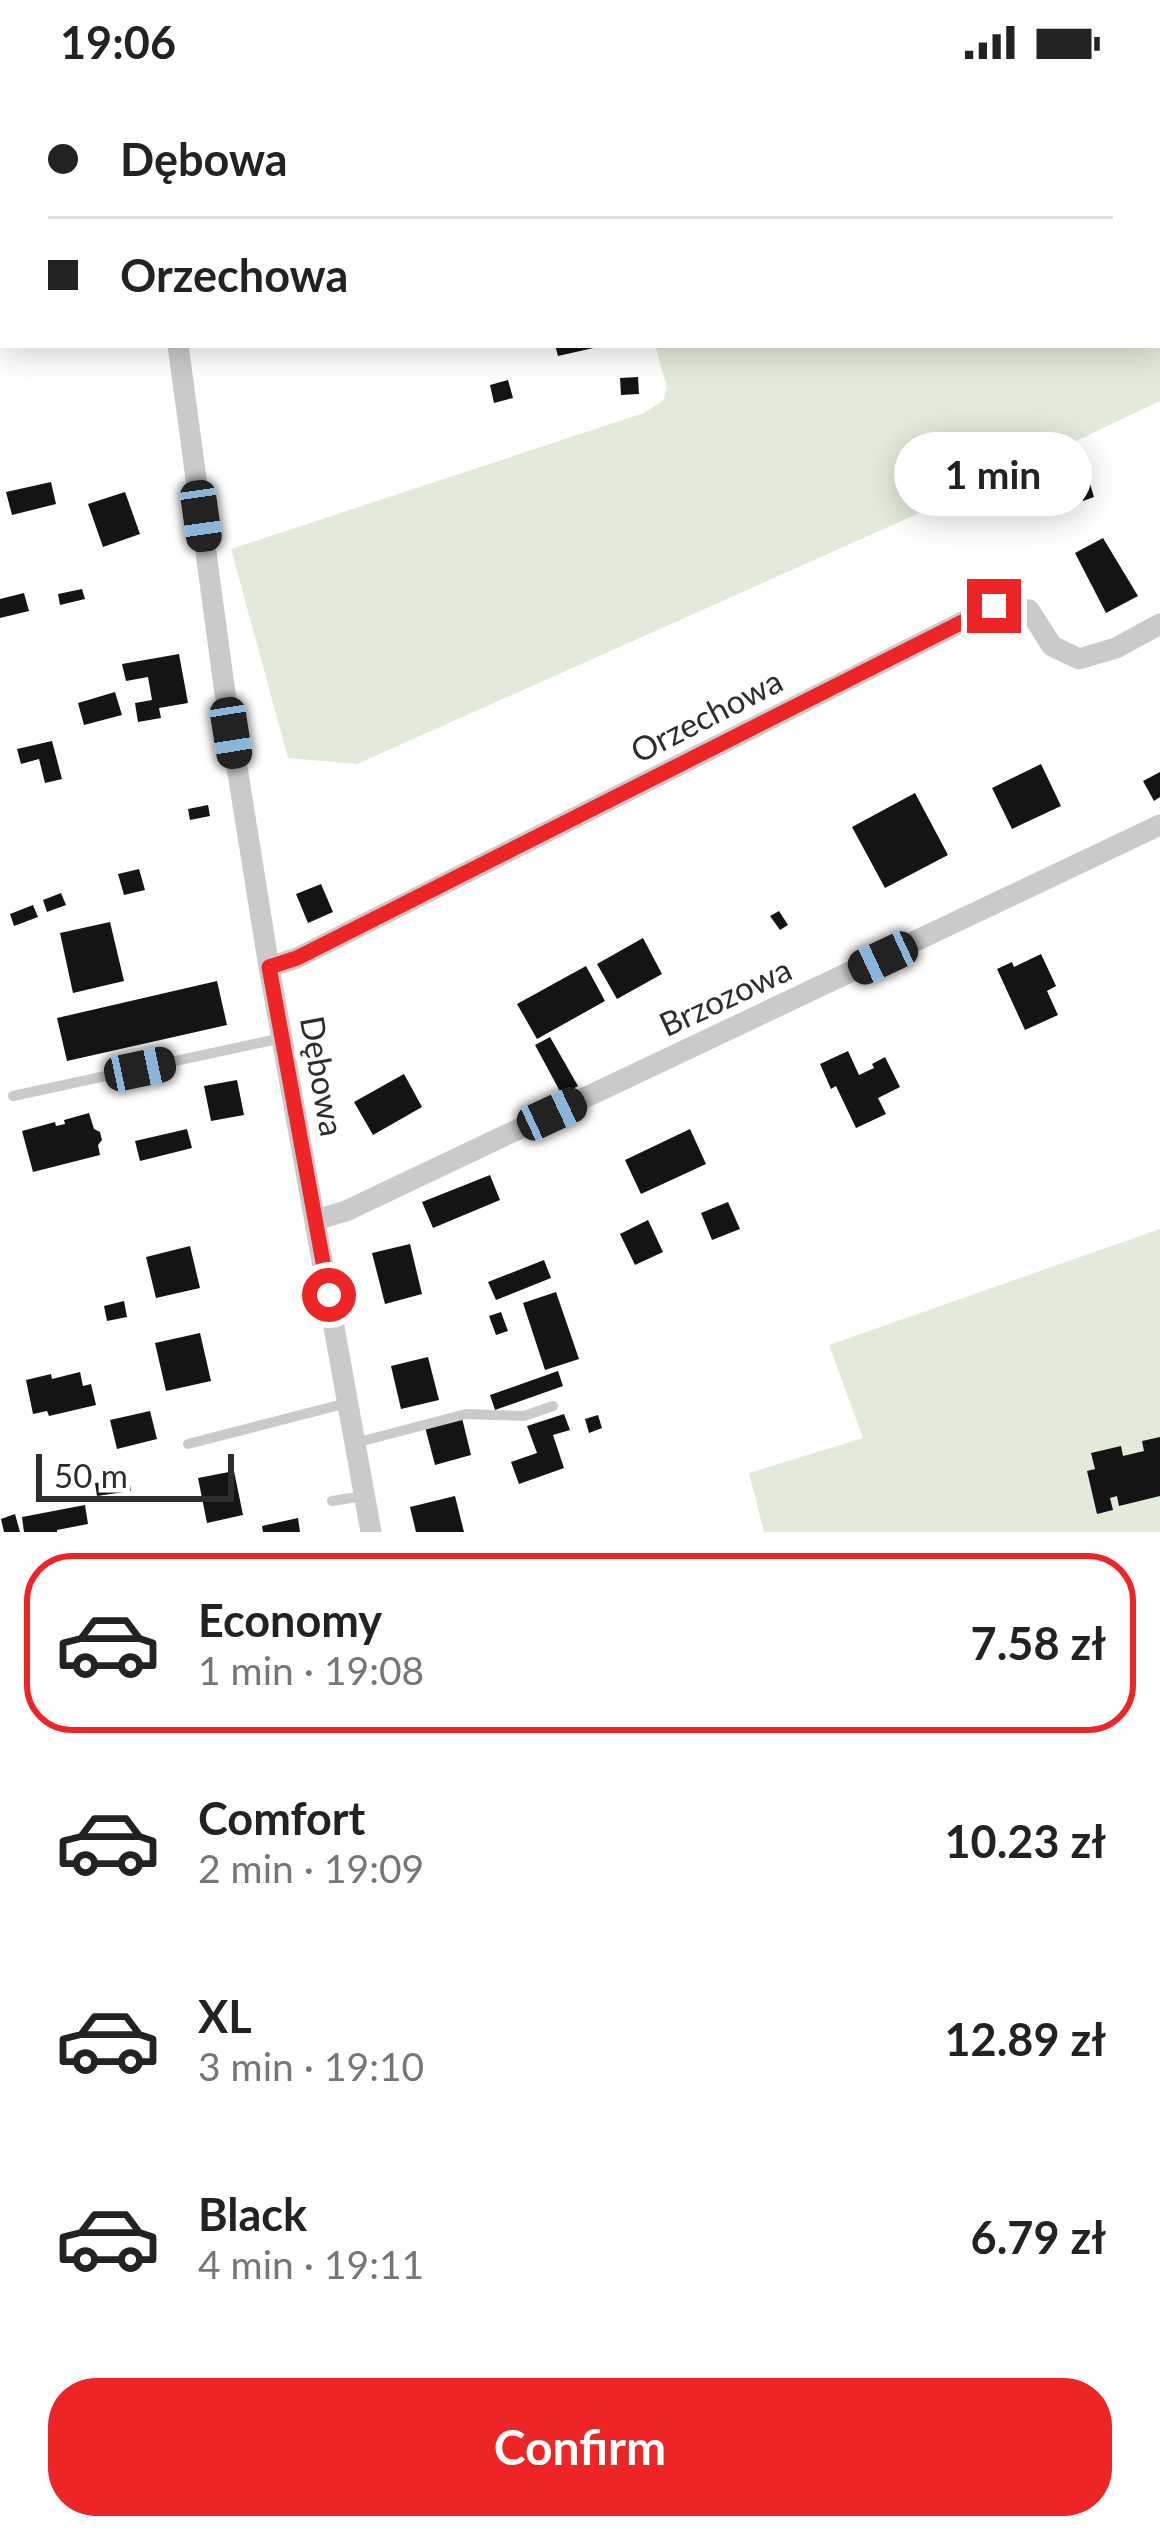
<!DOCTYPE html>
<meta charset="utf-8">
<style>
:root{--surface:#fff;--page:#f6f6f6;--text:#222;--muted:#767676;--line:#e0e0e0;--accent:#ed2526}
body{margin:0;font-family:Lato,sans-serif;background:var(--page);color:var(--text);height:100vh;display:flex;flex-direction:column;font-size:45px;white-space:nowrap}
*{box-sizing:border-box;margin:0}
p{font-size:39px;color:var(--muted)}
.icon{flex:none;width:66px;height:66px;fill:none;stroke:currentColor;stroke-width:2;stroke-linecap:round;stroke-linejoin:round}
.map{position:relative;height:1448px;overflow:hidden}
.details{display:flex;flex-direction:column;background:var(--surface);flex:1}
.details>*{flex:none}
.banner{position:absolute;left:0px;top:0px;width:1161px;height:264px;box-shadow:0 6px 30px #0003;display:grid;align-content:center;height:264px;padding:0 48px;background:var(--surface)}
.scale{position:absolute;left:36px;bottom:30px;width:198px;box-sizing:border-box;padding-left:12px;border:6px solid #2d2d2d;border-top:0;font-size:33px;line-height:42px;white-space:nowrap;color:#2d2d2d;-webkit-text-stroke:9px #fff;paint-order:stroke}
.end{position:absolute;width:54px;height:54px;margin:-27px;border:15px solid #ed2526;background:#fff;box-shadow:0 0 0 6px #fff}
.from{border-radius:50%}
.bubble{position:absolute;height:84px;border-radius:42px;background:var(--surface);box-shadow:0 6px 30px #0003;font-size:39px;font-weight:700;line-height:84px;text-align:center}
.car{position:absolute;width:36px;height:72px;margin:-36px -18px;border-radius:15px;box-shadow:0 0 9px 3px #0007;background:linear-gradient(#222 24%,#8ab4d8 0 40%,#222 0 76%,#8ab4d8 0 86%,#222 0)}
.banner b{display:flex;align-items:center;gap:42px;height:114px;font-size:45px}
.banner b+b{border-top:3px solid var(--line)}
.banner i{width:30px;height:30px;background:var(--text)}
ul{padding:21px 0 0;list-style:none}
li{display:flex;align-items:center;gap:36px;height:180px;margin:0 24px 18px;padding:0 24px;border:6px solid transparent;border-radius:48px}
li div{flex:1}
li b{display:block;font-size:45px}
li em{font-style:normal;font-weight:700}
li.active{border-color:var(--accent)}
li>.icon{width:108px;height:108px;stroke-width:1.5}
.action{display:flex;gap:24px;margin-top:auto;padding:24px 48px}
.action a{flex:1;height:138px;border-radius:48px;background:var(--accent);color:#fff;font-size:48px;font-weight:700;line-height:138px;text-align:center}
.status{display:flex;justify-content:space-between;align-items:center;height:84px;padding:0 60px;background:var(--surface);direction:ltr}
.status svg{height:33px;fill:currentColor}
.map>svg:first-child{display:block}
</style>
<div class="status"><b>19:06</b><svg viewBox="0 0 49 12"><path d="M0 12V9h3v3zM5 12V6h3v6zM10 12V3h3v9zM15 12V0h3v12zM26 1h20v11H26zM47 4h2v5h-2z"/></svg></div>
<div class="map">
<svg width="1160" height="1448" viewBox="0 0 1160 1448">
<rect width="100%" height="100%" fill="#fff"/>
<!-- green -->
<g fill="#e2ebd9">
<polygon points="834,0 1160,0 1160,317 998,394 357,680 288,674 231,465 644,329 663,317 667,303 655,261 1158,261 1158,3 835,3"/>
<polygon points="1160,1145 1160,1448 764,1448 749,1389 863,1354 829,1261"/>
</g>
<!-- building -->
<g fill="#141414">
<polygon points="555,261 597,261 598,263 558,272"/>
<polygon points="638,293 639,310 621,311 620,294"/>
<polygon points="508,296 513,314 494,319 490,301"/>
<polygon points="1088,393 1094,413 1083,417 1076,397"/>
<polygon points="51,398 56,420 12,431 6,408"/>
<polygon points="125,408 140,450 103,463 88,420"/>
<polygon points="1103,454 1138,512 1106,529 1075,469"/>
<polygon points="82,505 85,515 60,521 58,510"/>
<polygon points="24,509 29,527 0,534 0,515"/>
<polygon points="179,570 188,619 159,624 161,634 138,638 135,619 152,616 148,593 126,597 122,580"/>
<polygon points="115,608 122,631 84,641 78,619"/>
<polygon points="52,657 62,695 45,699 39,675 21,680 17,665"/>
<polygon points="1041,680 1061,722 1012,745 992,704"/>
<polygon points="1160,688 1160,713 1154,717 1143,697"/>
<polygon points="915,709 948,771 885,804 852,743"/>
<polygon points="208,721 210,732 190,736 188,725"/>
<polygon points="139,785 145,806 124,811 118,790"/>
<polygon points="321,800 333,828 308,839 296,810"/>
<polygon points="61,809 66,821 47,828 43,816"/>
<polygon points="33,821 38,833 14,842 10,830"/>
<polygon points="779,827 788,841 780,846 770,832"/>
<polygon points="110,838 124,897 73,909 60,849"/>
<polygon points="643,854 662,890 617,915 597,880"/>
<polygon points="1041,870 1056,902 1047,907 1058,931 1025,946 997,885 1012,878 1014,883"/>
<polygon points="586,882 605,917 537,955 517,920"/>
<polygon points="217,897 227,941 67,977 57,934"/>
<polygon points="550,953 578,1002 562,1011 535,961"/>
<polygon points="848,967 859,991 874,984 872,980 885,973 900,1003 878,1014 886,1030 856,1044 836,1002 831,1005 820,980"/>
<polygon points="404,990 422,1023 373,1051 354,1018"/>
<polygon points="237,996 244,1031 211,1037 204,1002"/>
<polygon points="89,1029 94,1045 100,1048 102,1056 98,1061 100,1071 33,1088 22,1047 55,1038 56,1042 65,1040 64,1036"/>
<polygon points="187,1045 192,1064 140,1077 135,1057"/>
<polygon points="690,1045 706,1080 641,1110 625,1076"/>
<polygon points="490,1091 500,1116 433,1144 422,1118"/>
<polygon points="728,1118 740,1145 712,1156 701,1129"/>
<polygon points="648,1136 663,1168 635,1181 620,1150"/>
<polygon points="410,1160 422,1210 385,1220 372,1169"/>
<polygon points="190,1162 200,1204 156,1214 146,1173"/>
<polygon points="544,1176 551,1194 496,1216 488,1198"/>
<polygon points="556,1208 579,1275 545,1286 523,1219"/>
<polygon points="124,1217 127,1233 107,1237 104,1222"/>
<polygon points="501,1228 508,1247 496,1251 489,1232"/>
<polygon points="200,1249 211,1297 166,1307 155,1259"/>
<polygon points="428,1273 439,1316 401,1325 391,1282"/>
<polygon points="558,1287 563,1302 495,1326 490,1311"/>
<polygon points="80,1288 83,1302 91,1300 96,1321 49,1332 47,1327 33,1330 26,1296 51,1290 52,1295"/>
<polygon points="150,1327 157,1355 117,1365 110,1336"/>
<polygon points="564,1330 570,1346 553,1351 564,1384 519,1400 511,1378 537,1369 527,1342"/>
<polygon points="598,1331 602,1344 589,1349 585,1335"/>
<polygon points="462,1334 471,1371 435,1381 425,1343"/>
<polygon points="1160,1353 1160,1412 1119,1422 1117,1412 1110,1414 1113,1426 1097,1430 1087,1387 1095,1385 1091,1369 1121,1362 1123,1372 1144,1367 1142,1357"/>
<polygon points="234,1387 243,1431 207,1439 198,1394"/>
<polygon points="119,1389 120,1396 129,1394 131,1407 97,1412 95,1399 107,1398 106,1391"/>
<polygon points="455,1412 464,1448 416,1448 410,1423"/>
<polygon points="85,1421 88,1440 57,1446 57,1448 24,1448 22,1433"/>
<polygon points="15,1430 20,1448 4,1448 1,1435"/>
<polygon points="298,1434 300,1448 263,1448 262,1442"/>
</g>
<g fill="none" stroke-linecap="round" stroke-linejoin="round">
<!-- lane -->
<g stroke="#cacaca" stroke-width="10">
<polyline points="0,259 3,259"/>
<polyline points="13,1012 282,954"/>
<polyline points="355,1359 466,1330 524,1332 553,1322"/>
<polyline points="188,1360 347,1319"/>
<polyline points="332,1417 364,1412"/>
</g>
<!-- street -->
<g stroke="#cacaca" stroke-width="21">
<polyline points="152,3 152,0"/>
<polyline points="178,261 224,602 269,883 371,1448"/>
<polyline points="269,883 297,874 994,522 1029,526 1052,562 1079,575 1116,564 1160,540"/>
<polyline points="316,1136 346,1127 1160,741"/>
</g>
</g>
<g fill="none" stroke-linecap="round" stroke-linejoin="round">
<!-- route -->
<polyline stroke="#ed2526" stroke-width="15" points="329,1211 269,883 297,874 994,522"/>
</g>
<g text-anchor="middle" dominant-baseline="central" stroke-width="12" stroke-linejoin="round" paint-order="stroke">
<!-- street labels -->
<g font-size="33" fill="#2d2d2d" stroke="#fff">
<text transform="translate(706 631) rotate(-27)">Orzechowa</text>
<text transform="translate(725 912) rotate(-25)">Brzozowa</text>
<text transform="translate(323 992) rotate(80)">Dębowa</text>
</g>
</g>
</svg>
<div class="scale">50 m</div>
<i class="end from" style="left:329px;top:1211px"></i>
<i class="end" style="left:994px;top:522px"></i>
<div class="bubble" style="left:894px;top:348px;width:198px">1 min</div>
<i class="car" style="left:201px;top:432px;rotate:172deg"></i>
<i class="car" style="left:231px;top:649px;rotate:171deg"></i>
<i class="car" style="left:883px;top:874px;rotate:245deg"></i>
<i class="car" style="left:140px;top:985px;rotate:78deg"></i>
<i class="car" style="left:552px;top:1030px;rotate:65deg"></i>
<div class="banner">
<b><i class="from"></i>Dębowa</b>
<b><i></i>Orzechowa</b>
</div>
</div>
<section class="details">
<ul>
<li class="active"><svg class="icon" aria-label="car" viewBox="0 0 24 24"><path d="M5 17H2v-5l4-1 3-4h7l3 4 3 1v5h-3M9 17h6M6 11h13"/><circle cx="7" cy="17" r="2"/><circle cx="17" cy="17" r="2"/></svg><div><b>Economy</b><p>1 min · 19:08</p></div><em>7.58 zł</em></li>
<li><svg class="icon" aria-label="car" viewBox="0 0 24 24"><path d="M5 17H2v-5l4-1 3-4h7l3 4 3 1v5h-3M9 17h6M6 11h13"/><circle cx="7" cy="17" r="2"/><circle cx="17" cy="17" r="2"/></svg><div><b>Comfort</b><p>2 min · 19:09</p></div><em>10.23 zł</em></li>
<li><svg class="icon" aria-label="car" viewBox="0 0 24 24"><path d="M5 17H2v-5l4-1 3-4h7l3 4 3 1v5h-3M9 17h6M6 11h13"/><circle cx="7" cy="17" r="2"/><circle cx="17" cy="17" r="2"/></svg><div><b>XL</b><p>3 min · 19:10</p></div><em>12.89 zł</em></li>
<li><svg class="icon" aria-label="car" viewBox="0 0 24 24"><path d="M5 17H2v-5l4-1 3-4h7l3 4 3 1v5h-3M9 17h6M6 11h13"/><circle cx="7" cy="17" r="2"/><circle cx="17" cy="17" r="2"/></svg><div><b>Black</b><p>4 min · 19:11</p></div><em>6.79 zł</em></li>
</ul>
<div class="action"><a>Confirm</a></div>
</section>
